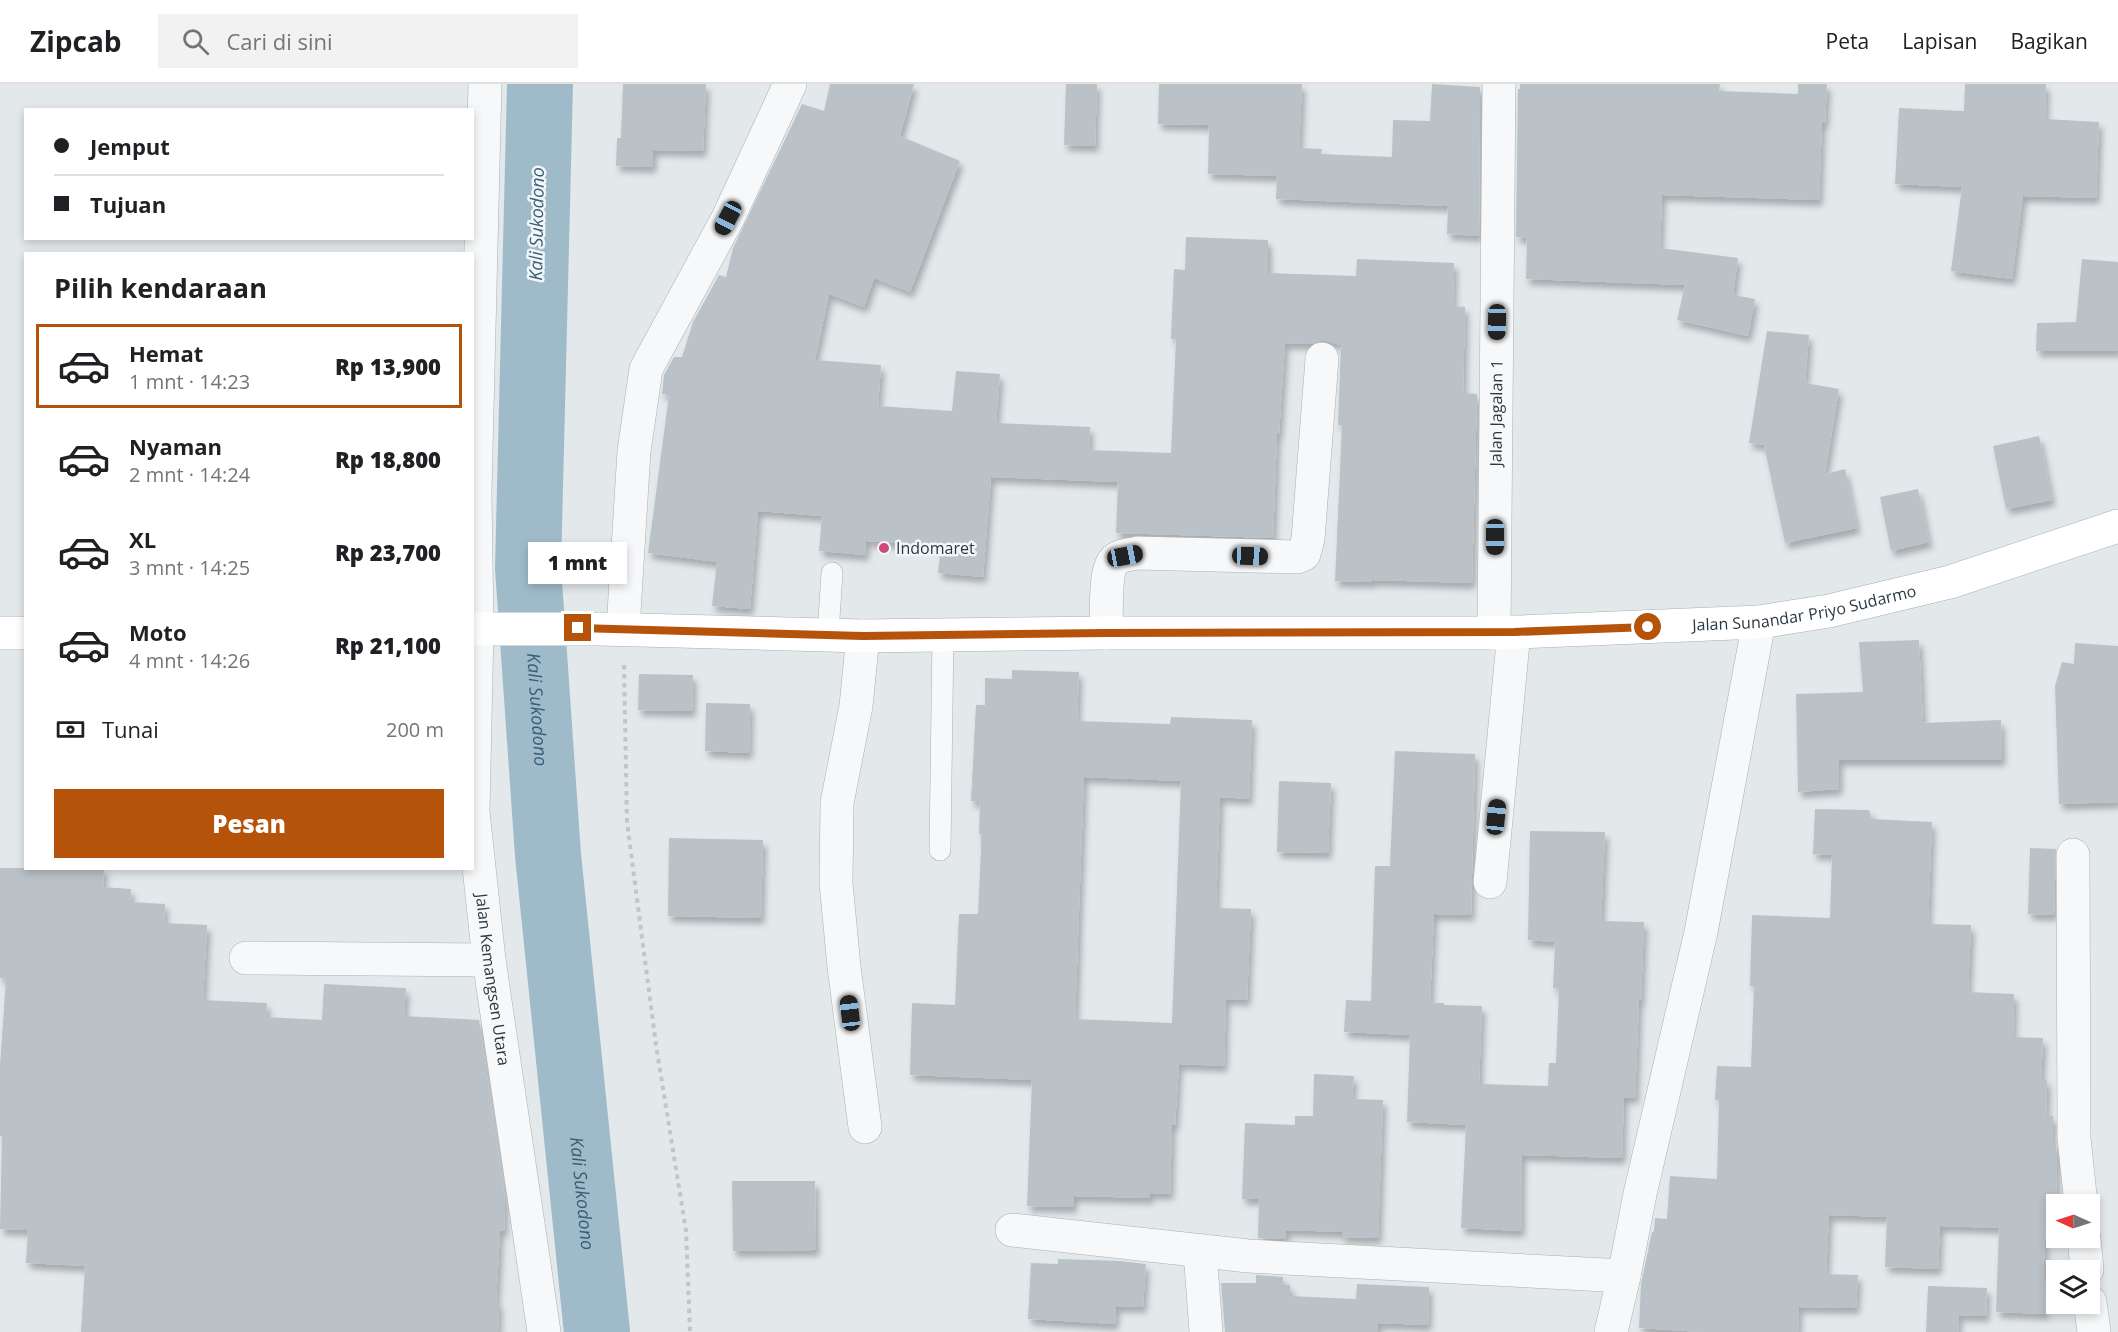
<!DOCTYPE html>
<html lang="id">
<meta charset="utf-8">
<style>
:root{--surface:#fff;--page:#f2f2f2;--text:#202124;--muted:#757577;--line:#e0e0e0;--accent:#b45309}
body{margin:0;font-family:"Open Sans",sans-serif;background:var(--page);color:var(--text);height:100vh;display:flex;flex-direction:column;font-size:22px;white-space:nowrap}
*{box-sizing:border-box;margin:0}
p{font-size:20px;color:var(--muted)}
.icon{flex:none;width:33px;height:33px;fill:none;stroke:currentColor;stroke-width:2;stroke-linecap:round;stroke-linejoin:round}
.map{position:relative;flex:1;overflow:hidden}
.panel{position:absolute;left:24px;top:168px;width:450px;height:618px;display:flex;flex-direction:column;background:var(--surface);border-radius:0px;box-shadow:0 3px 9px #0003}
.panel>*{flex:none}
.hud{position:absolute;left:24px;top:24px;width:450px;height:132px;border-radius:0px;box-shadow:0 3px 9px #0003;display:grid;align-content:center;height:132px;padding:0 30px;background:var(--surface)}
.needle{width:39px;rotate:273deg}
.fabs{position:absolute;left:2046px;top:1110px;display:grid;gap:12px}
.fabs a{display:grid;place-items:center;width:54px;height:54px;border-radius:0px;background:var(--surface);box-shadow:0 3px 9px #0003;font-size:30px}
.end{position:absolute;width:27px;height:27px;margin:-14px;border:8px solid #b45309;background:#fff;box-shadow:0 0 0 3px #fff}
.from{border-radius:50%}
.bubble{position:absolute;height:42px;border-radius:0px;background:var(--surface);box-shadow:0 3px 9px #0003;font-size:20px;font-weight:800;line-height:42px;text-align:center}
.car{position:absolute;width:18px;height:36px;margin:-18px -9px;border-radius:8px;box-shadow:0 0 4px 2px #0007;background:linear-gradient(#222 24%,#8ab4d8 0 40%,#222 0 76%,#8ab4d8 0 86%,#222 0)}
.hud b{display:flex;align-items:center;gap:21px;height:57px;font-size:22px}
.hud b+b{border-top:2px solid var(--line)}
.hud i{width:15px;height:15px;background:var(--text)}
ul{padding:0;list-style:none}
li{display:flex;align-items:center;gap:18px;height:84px;margin:0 12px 9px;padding:0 18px;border:3px solid transparent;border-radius:0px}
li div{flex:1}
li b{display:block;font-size:22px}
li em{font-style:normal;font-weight:800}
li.selected{border-color:var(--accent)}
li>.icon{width:54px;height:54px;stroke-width:1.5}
h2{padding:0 30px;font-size:27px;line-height:72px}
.pay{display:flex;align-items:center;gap:15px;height:66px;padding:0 30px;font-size:22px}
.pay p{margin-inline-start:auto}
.action{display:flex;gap:12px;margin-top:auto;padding:12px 30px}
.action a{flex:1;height:69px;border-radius:0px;background:var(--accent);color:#fff;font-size:24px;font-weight:800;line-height:69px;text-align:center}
header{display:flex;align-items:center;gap:36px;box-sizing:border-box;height:84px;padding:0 30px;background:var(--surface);border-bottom:2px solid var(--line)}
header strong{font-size:28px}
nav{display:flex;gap:33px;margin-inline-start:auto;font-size:21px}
.search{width:420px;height:54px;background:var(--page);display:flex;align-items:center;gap:15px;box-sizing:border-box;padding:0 21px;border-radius:0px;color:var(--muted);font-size:22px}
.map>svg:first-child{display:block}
</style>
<header>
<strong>Zipcab</strong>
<div class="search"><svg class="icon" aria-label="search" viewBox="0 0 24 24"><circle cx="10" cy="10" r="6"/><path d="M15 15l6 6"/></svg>Cari di sini</div>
<nav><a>Peta</a><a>Lapisan</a><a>Bagikan</a></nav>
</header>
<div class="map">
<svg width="2118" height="1248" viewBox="0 0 2118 1248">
<defs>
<filter id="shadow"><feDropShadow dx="3.5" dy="6" stdDeviation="3" flood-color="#0004"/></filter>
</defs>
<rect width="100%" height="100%" fill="#e3e8eb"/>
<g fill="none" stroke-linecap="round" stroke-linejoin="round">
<!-- river -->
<path stroke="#9fbbca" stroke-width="66" id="s1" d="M540,0L528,484L548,771L597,1248"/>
</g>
<!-- building -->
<g fill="#bac2c8" fill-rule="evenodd" filter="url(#shadow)">
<polygon points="623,0 706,0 703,67 653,66 653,83 616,82 617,54 621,54"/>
<polygon points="830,0 914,0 900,52 960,77 910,208 874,194 864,223 829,210 815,276 881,281 878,322 952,327 956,287 1000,290 996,339 1090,343 1089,366 1171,369 1176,255 1171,255 1174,185 1185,186 1186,153 1268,156 1268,189 1356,192 1357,175 1454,179 1453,222 1465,223 1463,309 1477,310 1472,499 1372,496 1372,498 1335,497 1342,341 1338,341 1341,261 1323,256 1312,260 1285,259 1279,350 1277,350 1273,454 1116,449 1118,398 991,393 983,493 938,489 941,462 866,457 865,471 819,467 822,432 758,427 750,525 712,522 717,478 648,469 669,311 662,310 664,291 674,273 682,273 693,238 719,191 726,193 733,164 802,20 824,27"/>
<polygon points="1066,0 1097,0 1095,62 1064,61"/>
<polygon points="1159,0 1302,0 1299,64 1322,65 1321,70 1392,73 1393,36 1430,37 1432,0 1480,3 1479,152 1447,150 1448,122 1276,115 1277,92 1208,90 1209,41 1158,40"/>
<polygon points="1520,0 1720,0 1719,7 1798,10 1798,0 1827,0 1825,39 1822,39 1819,116 1662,111 1660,164 1738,174 1733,211 1755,215 1748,252 1677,236 1685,201 1526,195 1527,154 1516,153 1518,5 1520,5"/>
<polygon points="1965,0 2046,0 2045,35 2099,38 2096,114 2023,112 2012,195 1951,187 1962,103 1895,100 1899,24 1964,27"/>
<polygon points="2082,175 2118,178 2118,267 2036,267 2037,239 2076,238"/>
<polygon points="1767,247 1809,251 1805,299 1839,305 1825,390 1845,385 1857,444 1785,459 1764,361 1749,359"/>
<polygon points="2039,352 2052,416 2006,425 1993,362"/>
<polygon points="1918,405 1929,458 1891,467 1880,413"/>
<polygon points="1919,556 1923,639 2001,636 2002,676 1839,676 1839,705 1798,708 1796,610 1863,608 1859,558"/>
<polygon points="2075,559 2118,562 2118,718 2059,720 2055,602 2062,578 2074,580"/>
<path d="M1012,586L1079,588L1077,637L1170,640L1171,633L1252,636L1249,715L1220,713L1216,824L1251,825L1247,916L1226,915L1224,982L1179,980L1175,1041H1172L1170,1110L1150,1109V1114L1074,1112L1073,1123L1027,1122L1032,996L910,991L912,919L955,921L959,830H978L981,767V750H979L980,718L971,717L976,621H985V594L1012,595ZM1084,693L1181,697L1172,939L1075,935Z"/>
<polygon points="639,590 693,591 692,627 638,626"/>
<polygon points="706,619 750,620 749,669 705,667"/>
<polygon points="1395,667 1475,670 1471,831 1434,830 1430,919 1444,919 1444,921 1482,922 1479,1000 1548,1002 1549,979 1556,979 1559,904 1553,904 1555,858 1528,856 1530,747 1605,748 1601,837 1644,838 1641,916 1639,916 1635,1014 1624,1013 1622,1074 1522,1071 1521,1147 1461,1144 1466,1041 1407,1038 1410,951 1344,948 1346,916 1371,917 1375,782 1390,782"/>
<polygon points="1279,697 1331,699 1328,769 1277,768"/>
<polygon points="1815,725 1869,726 1872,735 1932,738 1928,840 1971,841 1968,908 2014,910 2013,953 2043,954 2041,996 2047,996 2046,1032 2053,1032 2052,1059 2056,1059 2057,1076 2056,1117 2047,1117 2043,1197 2046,1197 2045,1230 1996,1228 1999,1144 1940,1142 1938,1185 1885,1183 1887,1133 1829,1131 1826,1190 1858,1191 1856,1224 1799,1223 1798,1248 1703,1248 1639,1244 1641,1200 1652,1148 1654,1148 1655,1134 1667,1135 1670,1092 1717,1095 1719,1016 1715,1016 1717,982 1751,983 1754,902 1750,902 1752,831 1830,834 1832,771 1813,770"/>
<polygon points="669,754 763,756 761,834 668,832"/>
<polygon points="2030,764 2056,765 2054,831 2028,830"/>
<polygon points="0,784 104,784 103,803 131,805 130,818 165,820 164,839 207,841 203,916 267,919 266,933 322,936 324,900 406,904 404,932 479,936 505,1116 504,1147 500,1147 496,1219 499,1219 498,1248 81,1248 85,1182 26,1179 28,1146 0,1145 2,1052 0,1052 0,982 6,895 0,894"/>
<polygon points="1314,990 1354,992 1352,1015 1383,1016 1378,1154 1342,1153 1342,1148 1286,1146 1285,1155 1258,1154 1259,1115 1242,1115 1245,1039 1295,1041 1295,1032 1313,1032"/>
<polygon points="732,1097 815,1097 816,1166 733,1167"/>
<polygon points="1058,1175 1120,1177 1146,1180 1143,1223 1116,1222 1115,1240 1028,1235 1031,1179 1058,1180"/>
<polygon points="1256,1191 1283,1193 1283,1201 1290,1201 1290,1212 1356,1215 1357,1200 1429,1203 1428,1241 1378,1239 1378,1248 1225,1248 1221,1199 1256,1199"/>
<polygon points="1928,1202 1987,1204 1986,1232 1959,1231 1958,1248 1926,1248"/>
</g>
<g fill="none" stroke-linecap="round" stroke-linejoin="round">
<defs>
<g id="service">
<polyline points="828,550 832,489"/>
<polyline points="940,766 943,550"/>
</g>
<g id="minor">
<path id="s2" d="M485,0L475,408L477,545L473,728L489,876L544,1248"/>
<polyline points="623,545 634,367 646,285 728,134 790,0"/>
<path d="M1106,549C1107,533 1104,488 1114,477C1119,471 1130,471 1137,469L1297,473L1304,470L1308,455L1322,275"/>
<path id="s3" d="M1494,549L1499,0"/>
<polyline points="863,552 856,622 837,719 836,799 844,883 865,1043"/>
<polyline points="2073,771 2074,1054 2081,1120"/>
<polyline points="1490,798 1514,548"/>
<polyline points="246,874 489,876"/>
<polyline points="1012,1146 1248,1172 1624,1192"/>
<polyline points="2084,1154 2087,1186"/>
<polyline points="1200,1167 1206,1248"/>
<polyline points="2090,1218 2094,1248"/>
<polyline points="1611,1248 1624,1192 1640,1110 1701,848 1759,538"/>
</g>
<g id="primary">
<path id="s4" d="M472,545H600L863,552L1106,549H1494L1759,538L1829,527L1950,498L2118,442"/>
<polyline points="0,549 26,549"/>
</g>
</defs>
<!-- service casing -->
<use href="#service" stroke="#a8b0b5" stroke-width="22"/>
<!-- minor casing -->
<use href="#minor" stroke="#a8b0b5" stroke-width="34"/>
<!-- primary casing -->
<use href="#primary" stroke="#a3aeb7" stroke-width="34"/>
<!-- path -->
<polyline stroke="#c1c6ca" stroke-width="4" stroke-dasharray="4.5 4.5" stroke-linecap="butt" points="624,581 627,738 656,961 686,1147 690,1248"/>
<!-- service -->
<use href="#service" stroke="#f6f8f9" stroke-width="21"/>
<!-- minor -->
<use href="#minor" stroke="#f6f8f9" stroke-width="33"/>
<!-- primary -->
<use href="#primary" stroke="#fff" stroke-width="33"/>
</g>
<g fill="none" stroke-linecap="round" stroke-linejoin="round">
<!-- route -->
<polyline stroke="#b45309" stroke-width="8" points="578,544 863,552 1106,549 1514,548 1648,543"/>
</g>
<!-- markers -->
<circle fill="#cc4c76" stroke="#f3f6f8" stroke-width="2" cx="884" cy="464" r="6"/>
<g text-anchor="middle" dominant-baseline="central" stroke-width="5" stroke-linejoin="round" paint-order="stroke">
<!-- street labels -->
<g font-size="16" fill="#2b3843" stroke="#f3f6f8">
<text stroke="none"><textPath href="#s3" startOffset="220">Jalan Jagalan 1</textPath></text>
<text stroke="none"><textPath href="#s4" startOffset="1334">Jalan Sunandar Priyo Sudarmo</textPath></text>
<text stroke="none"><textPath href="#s2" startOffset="897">Jalan Kemangsen Utara</textPath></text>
</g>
<!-- poi labels -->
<g font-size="16" fill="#2b3843" stroke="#f3f6f8" text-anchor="start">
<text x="896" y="464">Indomaret</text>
</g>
<!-- water labels -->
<g font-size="18" font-style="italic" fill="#365e76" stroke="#f3f6f8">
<text transform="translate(536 140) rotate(-89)">Kali Sukodono</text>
<text stroke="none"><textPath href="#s1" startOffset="626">Kali Sukodono</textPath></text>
<text stroke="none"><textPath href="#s1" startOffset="1112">Kali Sukodono</textPath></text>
</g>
</g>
</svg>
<div class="fabs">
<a><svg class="needle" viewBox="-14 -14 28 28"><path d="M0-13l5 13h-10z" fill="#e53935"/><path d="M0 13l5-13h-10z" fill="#757577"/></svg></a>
<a><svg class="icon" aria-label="layers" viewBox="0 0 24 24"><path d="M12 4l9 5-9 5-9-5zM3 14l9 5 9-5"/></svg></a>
</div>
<i class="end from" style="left:1648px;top:543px"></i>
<i class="end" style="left:578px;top:544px"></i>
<div class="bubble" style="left:528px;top:458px;width:99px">1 mnt</div>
<i class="car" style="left:728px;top:134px;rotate:208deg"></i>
<i class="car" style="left:1497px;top:238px;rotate:181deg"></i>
<i class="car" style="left:1495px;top:453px;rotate:180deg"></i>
<i class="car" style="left:1125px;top:472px;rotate:79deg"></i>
<i class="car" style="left:1250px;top:472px;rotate:92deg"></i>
<i class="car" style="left:1496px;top:733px;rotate:6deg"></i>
<i class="car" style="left:850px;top:929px;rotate:353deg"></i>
<div class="hud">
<b><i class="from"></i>Jemput</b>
<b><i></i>Tujuan</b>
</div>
<section class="panel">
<h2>Pilih kendaraan</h2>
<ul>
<li class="selected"><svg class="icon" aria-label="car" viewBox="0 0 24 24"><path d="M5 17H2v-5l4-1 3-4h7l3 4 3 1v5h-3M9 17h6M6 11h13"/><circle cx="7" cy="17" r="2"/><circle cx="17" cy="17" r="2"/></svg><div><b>Hemat</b><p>1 mnt · 14:23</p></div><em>Rp 13,900</em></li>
<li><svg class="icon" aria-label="car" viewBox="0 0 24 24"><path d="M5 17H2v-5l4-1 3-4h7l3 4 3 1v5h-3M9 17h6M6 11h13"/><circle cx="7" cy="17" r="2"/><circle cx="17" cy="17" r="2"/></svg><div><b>Nyaman</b><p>2 mnt · 14:24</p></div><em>Rp 18,800</em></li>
<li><svg class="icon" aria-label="car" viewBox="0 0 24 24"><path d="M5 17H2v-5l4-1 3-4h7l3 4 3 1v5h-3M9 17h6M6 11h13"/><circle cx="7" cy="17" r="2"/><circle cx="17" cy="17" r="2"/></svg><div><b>XL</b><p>3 mnt · 14:25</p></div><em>Rp 23,700</em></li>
<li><svg class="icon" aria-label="car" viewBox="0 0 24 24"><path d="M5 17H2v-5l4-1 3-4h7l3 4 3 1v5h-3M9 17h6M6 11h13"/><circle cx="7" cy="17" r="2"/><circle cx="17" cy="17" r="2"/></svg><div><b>Moto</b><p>4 mnt · 14:26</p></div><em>Rp 21,100</em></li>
</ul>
<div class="pay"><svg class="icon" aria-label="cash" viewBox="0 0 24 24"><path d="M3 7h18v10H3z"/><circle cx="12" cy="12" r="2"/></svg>Tunai<p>200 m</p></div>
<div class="action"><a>Pesan</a></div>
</section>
</div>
